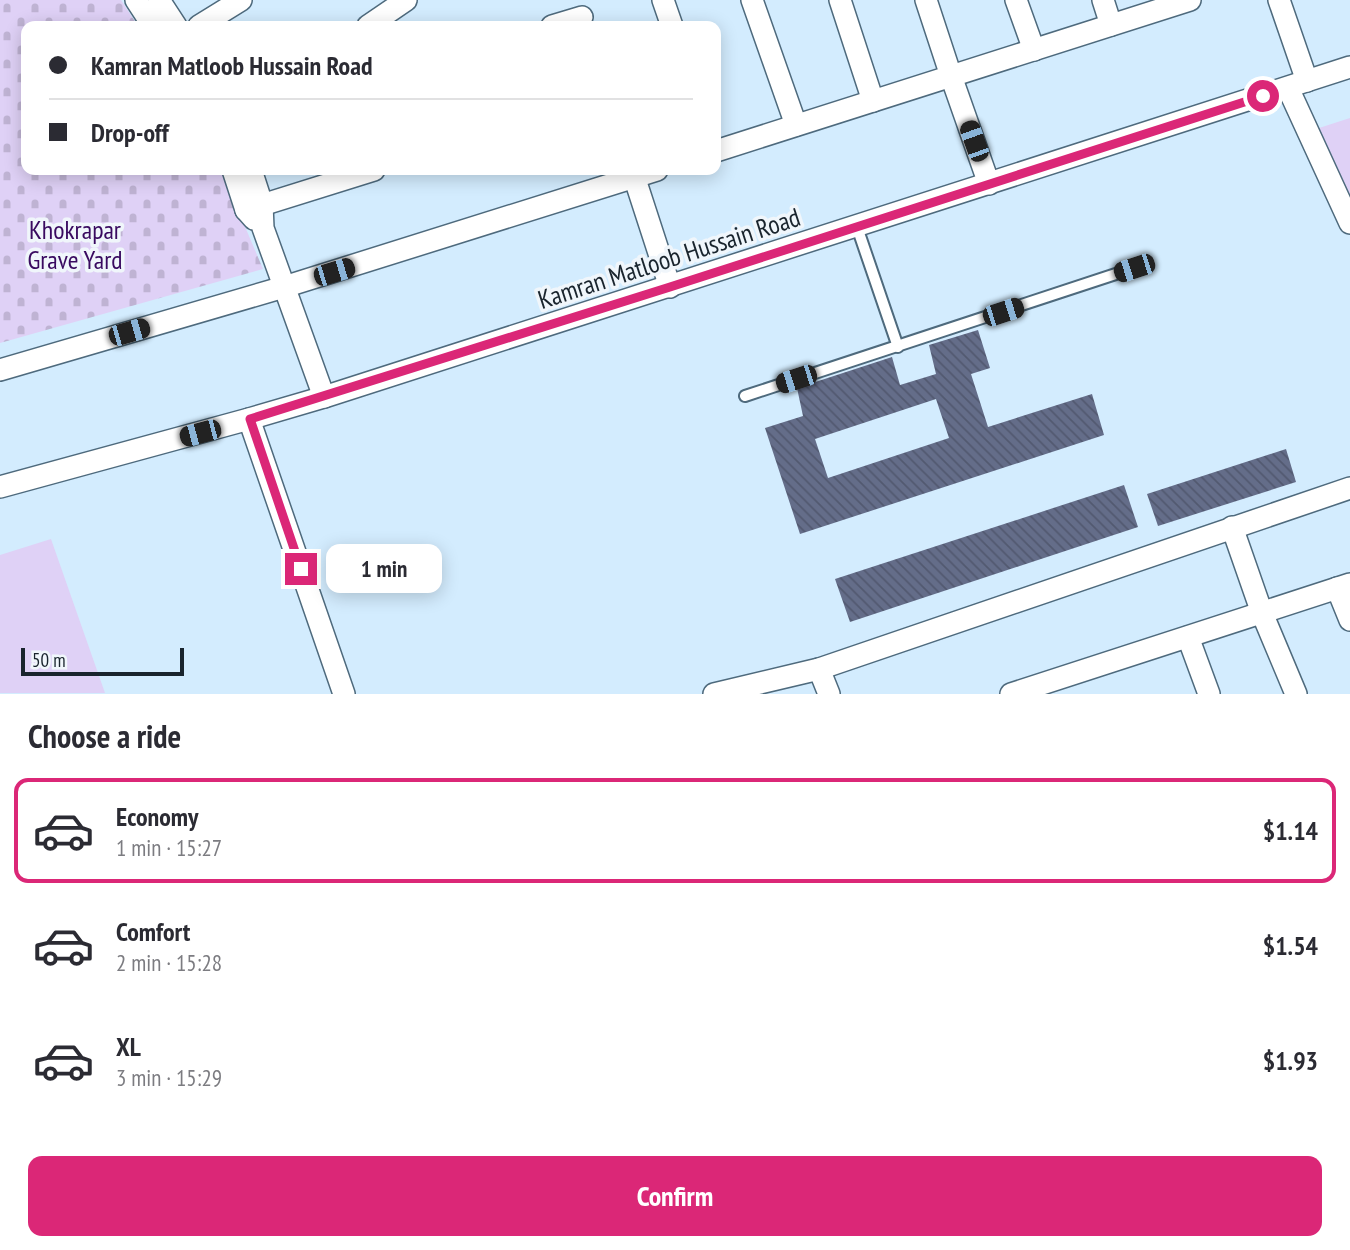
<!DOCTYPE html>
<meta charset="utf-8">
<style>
:root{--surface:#fff;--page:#f2f2f3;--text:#2b2b33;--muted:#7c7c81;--line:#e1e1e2;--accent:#db2777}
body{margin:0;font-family:"PT Sans Narrow",sans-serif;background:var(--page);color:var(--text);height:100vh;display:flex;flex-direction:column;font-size:26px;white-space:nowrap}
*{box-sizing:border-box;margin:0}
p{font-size:23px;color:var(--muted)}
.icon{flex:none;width:38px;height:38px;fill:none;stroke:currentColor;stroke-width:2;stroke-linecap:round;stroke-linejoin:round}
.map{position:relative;height:694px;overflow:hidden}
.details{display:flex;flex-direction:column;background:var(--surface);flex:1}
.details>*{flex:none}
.top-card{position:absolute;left:21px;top:21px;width:700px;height:154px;border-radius:14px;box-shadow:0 4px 18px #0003;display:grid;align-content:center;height:154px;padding:0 28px;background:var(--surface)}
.scale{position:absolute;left:21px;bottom:18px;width:163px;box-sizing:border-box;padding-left:7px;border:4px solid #19242d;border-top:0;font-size:19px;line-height:24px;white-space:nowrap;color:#19242d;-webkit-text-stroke:5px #f0f6fb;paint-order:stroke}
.end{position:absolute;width:32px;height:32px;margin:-16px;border:9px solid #db2777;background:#fff;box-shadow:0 0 0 4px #fff}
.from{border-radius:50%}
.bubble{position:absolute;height:49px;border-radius:14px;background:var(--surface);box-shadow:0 4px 18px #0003;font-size:23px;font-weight:600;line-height:49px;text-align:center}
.car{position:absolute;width:21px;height:42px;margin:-21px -10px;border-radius:9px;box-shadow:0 0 5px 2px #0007;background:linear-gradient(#222 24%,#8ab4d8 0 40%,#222 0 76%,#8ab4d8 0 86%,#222 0)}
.top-card b{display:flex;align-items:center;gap:24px;height:66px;font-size:26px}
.top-card b+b{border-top:2px solid var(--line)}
.top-card i{width:18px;height:18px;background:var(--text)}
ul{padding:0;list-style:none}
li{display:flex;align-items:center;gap:21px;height:105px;margin:0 14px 10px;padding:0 14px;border:4px solid transparent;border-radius:14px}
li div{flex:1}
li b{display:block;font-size:26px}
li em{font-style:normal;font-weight:600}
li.active{border-color:var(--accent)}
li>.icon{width:63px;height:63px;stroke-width:1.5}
h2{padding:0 28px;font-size:32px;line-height:84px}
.primary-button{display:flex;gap:14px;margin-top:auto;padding:14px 28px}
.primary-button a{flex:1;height:80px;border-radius:14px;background:var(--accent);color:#fff;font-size:28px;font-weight:600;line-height:80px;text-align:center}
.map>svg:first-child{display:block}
</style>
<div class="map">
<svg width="1350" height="694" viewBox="0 0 1350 694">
<defs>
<pattern id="cemetery-stones" width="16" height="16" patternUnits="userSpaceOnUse" patternTransform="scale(1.75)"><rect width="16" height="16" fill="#dfd1f6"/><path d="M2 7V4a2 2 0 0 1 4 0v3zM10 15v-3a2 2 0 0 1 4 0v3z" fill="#bfb3d3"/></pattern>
<pattern id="building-back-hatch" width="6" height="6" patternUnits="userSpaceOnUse" patternTransform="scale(1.75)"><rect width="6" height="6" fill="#646d89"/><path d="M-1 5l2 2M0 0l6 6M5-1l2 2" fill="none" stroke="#525970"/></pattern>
</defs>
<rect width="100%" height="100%" fill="#d3ecfe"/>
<!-- cemetery -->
<polygon fill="url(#cemetery-stones)" points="0,0 121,0 138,26 26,26 26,170 221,170 263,269 0,343"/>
<!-- pitch -->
<g fill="#dfd1f6">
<polygon points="1350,118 1350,195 1319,128"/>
<polygon points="51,539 105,693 0,693 0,555"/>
</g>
<!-- building -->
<g fill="url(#building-back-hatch)" fill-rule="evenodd">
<path d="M978,330L990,368L971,374L988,427L1092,394L1104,435L800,534L765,428L803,416L797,388L892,357L900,385L936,374L929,345ZM936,399L949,438L828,478L815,439Z"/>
<polygon points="1286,449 1296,482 1158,526 1147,494"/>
<polygon points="1124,485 1138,527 850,622 835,579"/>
</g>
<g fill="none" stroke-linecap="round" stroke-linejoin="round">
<defs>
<g id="service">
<polyline points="857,227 898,347"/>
<polyline points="745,396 1134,268"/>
</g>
<g id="minor">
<polyline points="136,0 153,26"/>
<polyline points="159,0 176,26"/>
<polyline points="663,0 672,26"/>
<polyline points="752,0 796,125"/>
<polyline points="840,0 873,101"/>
<polyline points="926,0 951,76 989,184"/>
<polyline points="1016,0 1034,50"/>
<polyline points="1103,0 1111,25"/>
<polyline points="1279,0 1307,81"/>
<polyline points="199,26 241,0"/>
<polyline points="368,26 406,0"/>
<polyline points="552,26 582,17"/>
<polyline points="1288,88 1350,223"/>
<polyline points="716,151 1190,0"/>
<polyline points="233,170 246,210 254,219"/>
<polyline points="251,170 262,204 263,228 324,397"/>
<polyline points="632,170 670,287"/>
<polyline points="246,210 374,170"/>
<polyline points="0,370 284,287 657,170"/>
<polyline points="249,419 344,694"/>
<polyline points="0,487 249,419 324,397 1350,67"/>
<polyline points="1232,527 1262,613 1296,694"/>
<polyline points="1337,588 1350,620"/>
<polyline points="1188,637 1209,694"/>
<polyline points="819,669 829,694"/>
<polyline points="714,694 819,669 1350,488"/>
<polyline points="1011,694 1350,584"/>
</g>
</defs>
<!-- service casing -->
<use href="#service" stroke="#4e6a7d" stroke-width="14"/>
<!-- minor casing -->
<use href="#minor" stroke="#4e6a7d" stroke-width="24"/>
<!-- service -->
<use href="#service" stroke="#fff" stroke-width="10"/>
<!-- minor -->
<use href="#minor" stroke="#fff" stroke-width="21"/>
</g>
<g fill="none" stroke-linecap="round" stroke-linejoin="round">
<!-- route -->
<polyline stroke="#db2777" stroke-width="9" points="301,569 250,419 670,287 1263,96"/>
</g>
<g text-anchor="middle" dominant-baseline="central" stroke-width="7" stroke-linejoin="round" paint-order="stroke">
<!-- park labels -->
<g font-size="26" fill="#390a60" stroke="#f0f6fb">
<text x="75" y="229">Khokrapar<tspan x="75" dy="30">Grave Yard</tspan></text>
</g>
<!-- street labels -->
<g font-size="26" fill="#19242d" stroke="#f0f6fb">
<text transform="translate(669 258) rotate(-18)">Kamran Matloob Hussain Road</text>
</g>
</g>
</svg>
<div class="scale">50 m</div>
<i class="end from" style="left:1263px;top:96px"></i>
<i class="end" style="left:301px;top:569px"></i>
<div class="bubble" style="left:326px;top:544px;width:116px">1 min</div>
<i class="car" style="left:974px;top:141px;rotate:340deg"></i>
<i class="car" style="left:1134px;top:268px;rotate:252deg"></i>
<i class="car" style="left:334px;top:272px;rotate:73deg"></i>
<i class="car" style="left:1003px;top:312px;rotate:72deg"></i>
<i class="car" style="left:129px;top:332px;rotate:74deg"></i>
<i class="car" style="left:796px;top:379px;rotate:252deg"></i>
<i class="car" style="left:200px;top:433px;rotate:255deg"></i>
<div class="top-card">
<b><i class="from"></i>Kamran Matloob Hussain Road</b>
<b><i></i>Drop-off</b>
</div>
</div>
<section class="details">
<h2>Choose a ride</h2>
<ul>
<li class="active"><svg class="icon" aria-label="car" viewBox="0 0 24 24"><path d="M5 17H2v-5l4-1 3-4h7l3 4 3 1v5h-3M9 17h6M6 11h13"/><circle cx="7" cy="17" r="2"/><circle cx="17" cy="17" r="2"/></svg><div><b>Economy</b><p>1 min · 15:27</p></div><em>$1.14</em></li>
<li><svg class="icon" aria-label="car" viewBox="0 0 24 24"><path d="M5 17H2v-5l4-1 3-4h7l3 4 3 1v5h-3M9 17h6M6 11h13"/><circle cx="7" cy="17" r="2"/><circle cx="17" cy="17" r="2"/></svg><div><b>Comfort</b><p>2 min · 15:28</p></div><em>$1.54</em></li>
<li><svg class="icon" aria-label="car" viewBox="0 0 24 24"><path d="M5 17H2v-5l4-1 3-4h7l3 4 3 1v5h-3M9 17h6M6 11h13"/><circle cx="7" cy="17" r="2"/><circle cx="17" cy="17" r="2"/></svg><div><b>XL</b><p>3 min · 15:29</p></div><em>$1.93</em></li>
</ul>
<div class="primary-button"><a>Confirm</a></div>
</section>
